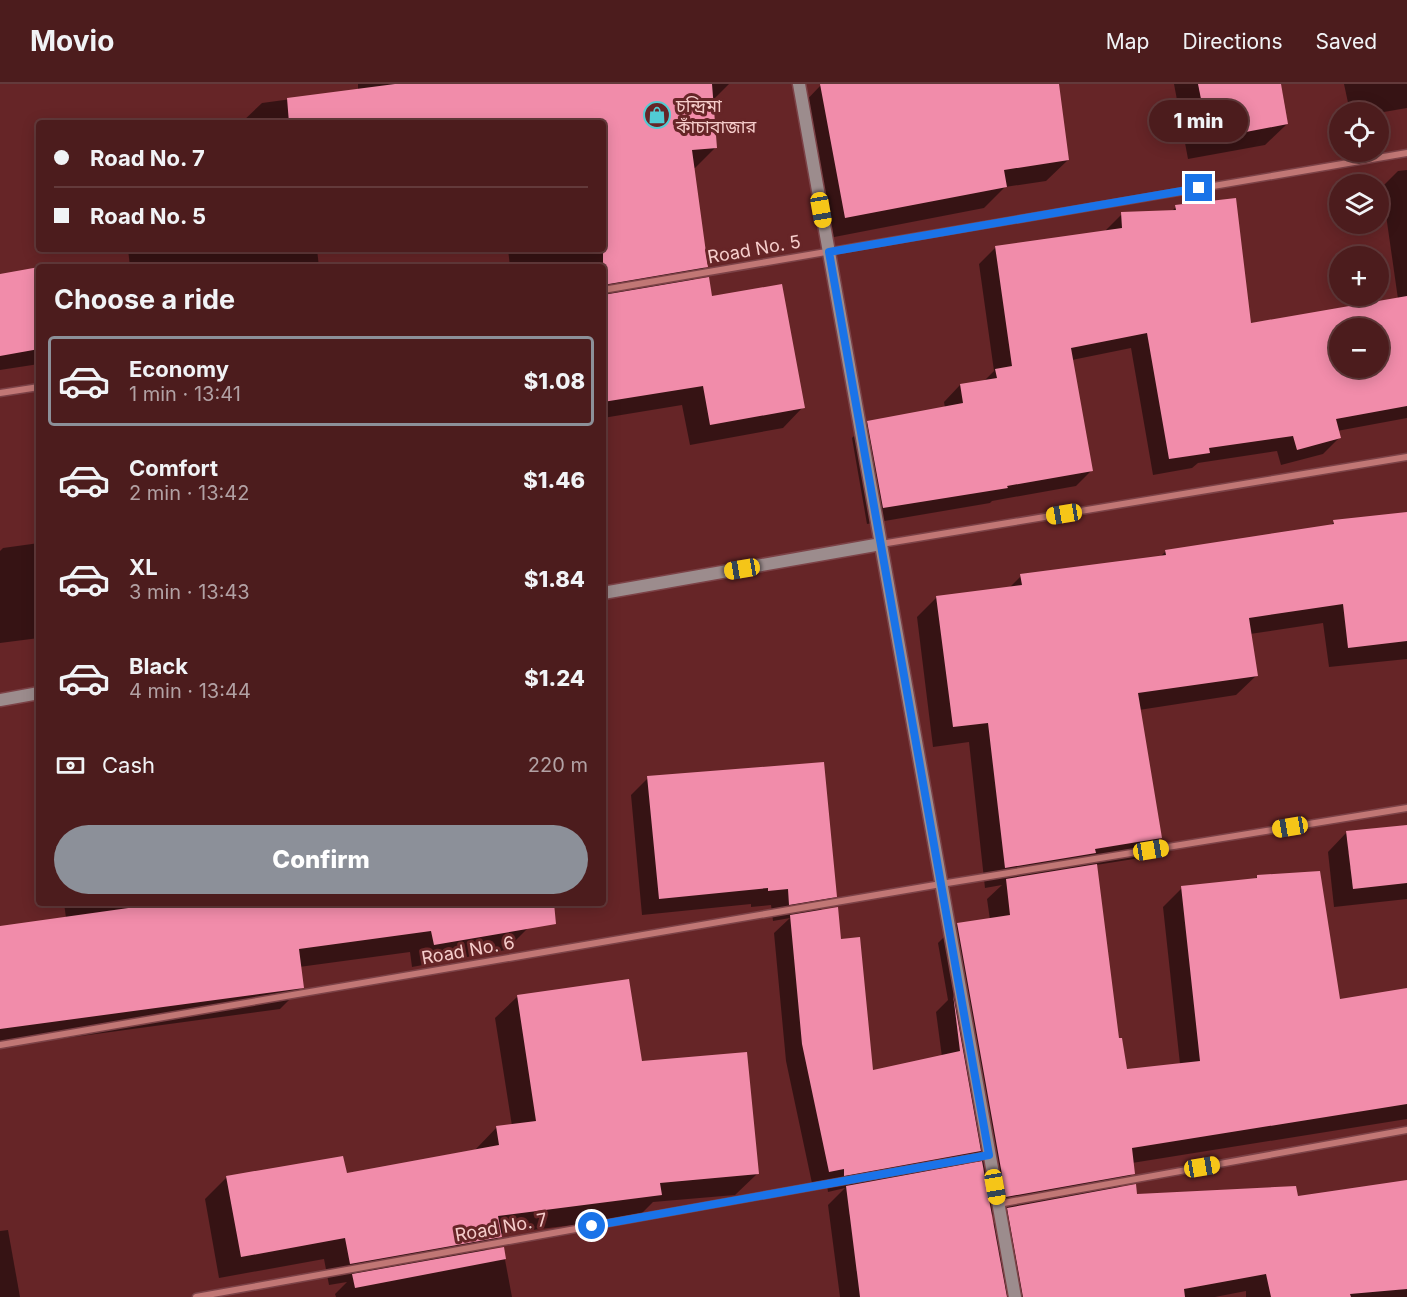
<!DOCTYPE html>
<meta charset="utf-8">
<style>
:root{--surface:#4c1c1d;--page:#532526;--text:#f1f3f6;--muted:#b2a1a4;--line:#633a3b;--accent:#8c9099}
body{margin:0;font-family:Inter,"Noto Sans Bengali",sans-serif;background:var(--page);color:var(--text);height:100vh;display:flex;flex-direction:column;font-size:22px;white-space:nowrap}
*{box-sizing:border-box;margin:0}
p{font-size:20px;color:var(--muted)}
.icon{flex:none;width:33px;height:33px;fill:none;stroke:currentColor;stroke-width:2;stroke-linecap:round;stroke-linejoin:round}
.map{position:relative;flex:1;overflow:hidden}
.side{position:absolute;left:36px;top:180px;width:570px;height:642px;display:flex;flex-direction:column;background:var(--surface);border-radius:6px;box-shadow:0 3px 15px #0003,0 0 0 2px var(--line)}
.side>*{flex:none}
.banner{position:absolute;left:36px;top:36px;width:570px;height:132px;border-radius:6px;box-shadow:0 3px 15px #0003,0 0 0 2px var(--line);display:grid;align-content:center;height:132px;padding:0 18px;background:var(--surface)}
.controls{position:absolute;left:1329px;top:18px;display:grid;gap:12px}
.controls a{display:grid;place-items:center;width:60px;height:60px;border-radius:50%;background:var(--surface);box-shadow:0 3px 15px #0003,0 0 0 2px var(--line);font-size:30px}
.end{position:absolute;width:27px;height:27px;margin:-14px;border:8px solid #1a73e8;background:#fff;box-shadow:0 0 0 3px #fff}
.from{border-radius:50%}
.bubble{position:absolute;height:42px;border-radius:21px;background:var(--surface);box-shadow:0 3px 15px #0003,0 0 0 2px var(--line);font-size:20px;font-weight:800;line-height:42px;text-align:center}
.car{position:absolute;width:18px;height:36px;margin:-18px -9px;border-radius:8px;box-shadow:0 0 4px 2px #0007;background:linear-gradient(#f5c518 24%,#345 0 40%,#f5c518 0 76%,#345 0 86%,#f5c518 0)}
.banner b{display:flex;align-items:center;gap:21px;height:57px;font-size:22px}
.banner b+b{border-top:2px solid var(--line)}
.banner i{width:15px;height:15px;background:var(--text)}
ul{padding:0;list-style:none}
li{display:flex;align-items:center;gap:18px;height:90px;margin:0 12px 9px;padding:0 6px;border:3px solid transparent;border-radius:6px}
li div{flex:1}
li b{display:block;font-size:22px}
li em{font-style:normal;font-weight:800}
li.selected{border-color:var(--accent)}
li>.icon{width:54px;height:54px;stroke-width:1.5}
h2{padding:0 18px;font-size:27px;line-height:72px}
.pay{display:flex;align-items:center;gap:15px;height:66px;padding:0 18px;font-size:22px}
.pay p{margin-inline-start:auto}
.primary-button{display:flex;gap:12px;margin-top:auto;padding:12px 18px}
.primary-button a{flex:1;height:69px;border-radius:36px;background:var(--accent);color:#fff;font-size:24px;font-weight:800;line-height:69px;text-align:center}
header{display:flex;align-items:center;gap:36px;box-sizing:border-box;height:84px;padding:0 30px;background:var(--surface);border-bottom:2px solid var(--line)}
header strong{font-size:28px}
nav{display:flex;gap:33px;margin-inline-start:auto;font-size:21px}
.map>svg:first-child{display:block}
</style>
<header>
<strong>Movio</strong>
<nav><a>Map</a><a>Directions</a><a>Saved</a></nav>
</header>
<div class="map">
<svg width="1407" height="1213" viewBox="0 0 1407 1213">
<rect width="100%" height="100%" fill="#662527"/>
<!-- shadow -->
<g fill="#0007" fill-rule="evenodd">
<polygon points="358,0 729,0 712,17 716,63 695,84 693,84 706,182 691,198 711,214 803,323 783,344 690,361 682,321 603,334 603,183 510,183 508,165 603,165 603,39 241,39 262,19 358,6"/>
<polygon points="833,0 1057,0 1068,76 1046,97 1005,103 984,124 824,155 799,24 820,2"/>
<polygon points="1174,0 1280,0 1287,40 1265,61 1188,75"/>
<polygon points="1344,0 1407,0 1407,24 1378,29 1350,28"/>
<path d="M1407,86V334L1337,347L1339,354L1323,370L1281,381L1277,367L1198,379L1192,384L1153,391L1131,264L1072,276L1092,386L1076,402L992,417L990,419L867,440L852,354L868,338L945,324L944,318L960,301L984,297L994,287L979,180L996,163L1106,148V146L1122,130L1171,128L1176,123L1249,240L1398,215L1382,103L1398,87ZM1340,244H1378V284H1340Z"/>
<polygon points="128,165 317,165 319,183 130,183"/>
<polygon points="74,178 75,183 48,183"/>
<polygon points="39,185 39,280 0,286 0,192"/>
<path d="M1407,430V575L1329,583L1323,539L1250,550L1257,591L1236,611L1139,626L1160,754L1140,774L1096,781L1117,956L1126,986L1180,980L1163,823L1182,804L1254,796L1257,793L1339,916L1407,905V1035L1132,1079L1133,1089L1118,1105L1136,1112L1296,1114L1407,1097V1213H1246V1207L1215,1213H840L828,1121L845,1104L828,1108L827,1101L813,1104L786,977L774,849L790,834L773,837L771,821L751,823V820L642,831L631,711L648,694L835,812L819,828L839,856L871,988L942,973L936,928L948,916L938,859L957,840L990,836L987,815L1002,801L985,804L969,658L933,663L917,533L937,513L1009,504L1021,492L1160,473L1166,467L1330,442L1334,438ZM976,1070L978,1080L963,1082ZM1005,1128L992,1141L990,1131Z"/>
<polygon points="39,459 39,554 0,559 0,467 3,464"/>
<polygon points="1407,742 1407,815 1334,823 1328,768 1347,748"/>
<polygon points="64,819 138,819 139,824 175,819 523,819 528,844 506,866 412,883 410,868 299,883 302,903 280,925 0,963 0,843 66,834"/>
<polygon points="517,913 640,978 757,1090 735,1111 653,1118 638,1133 500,1150 500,1152 484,1168 503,1165 512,1213 336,1213 335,1210 347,1198 329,1201 324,1175 219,1194 205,1115 227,1093 346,1090 475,1066 497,1043 512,1042 495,934"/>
<polygon points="8,1146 20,1213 0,1213 0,1147"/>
</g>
<!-- building -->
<g fill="#f18caa" fill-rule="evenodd">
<polygon points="395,0 712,0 717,64 692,66 708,183 603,201 603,39 289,39 287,14"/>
<polygon points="820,0 1059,0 1069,76 1004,86 1007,103 845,134"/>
<polygon points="1198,0 1281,0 1288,40 1209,55"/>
<path d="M1236,114L1251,239L1407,212V322L1336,335L1341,354L1297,366L1293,352L1209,364L1210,369L1169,375L1147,249L1071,264L1093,387L1007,402L1008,404L883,424L867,337L963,319L960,300L997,294L995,285L1012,282L995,162L1122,144L1121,128L1176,126L1175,121ZM1340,244H1378V284H1340Z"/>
<polygon points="39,183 39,265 0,272 0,190"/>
<polygon points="709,193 712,212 782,200 805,324 710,341 703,302 603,318 603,211"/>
<polygon points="1407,428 1407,557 1348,564 1343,520 1249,534 1258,592 1138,609 1162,754 1095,765 1096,769 1005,784 988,639 953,643 936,512 1022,501 1020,490 1166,471 1165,466 1334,440 1333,436"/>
<polygon points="824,678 837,813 789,821 788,805 768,807 768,804 659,815 647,692"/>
<polygon points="1407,741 1407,799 1353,805 1346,747"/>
<polygon points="1097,780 1119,954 1122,954 1127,985 1200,977 1181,802 1257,794 1257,791 1320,787 1340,915 1407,904 1407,1020 1132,1064 1135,1090 1006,1113 957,839 1010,831 1006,795"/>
<polygon points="164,819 554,819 556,840 434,861 431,847 299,865 304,904 0,945 0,842"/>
<polygon points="838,823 841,855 860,853 873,986 960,967 953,910 981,1067 844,1092 844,1085 829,1088 802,960 790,831"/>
<polygon points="629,895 642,977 747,968 759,1090 660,1099 662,1111 498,1132 502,1153 350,1180 345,1154 241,1173 226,1092 343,1072 347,1089 499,1061 496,1042 536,1037 517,911"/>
<polygon points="982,1077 1007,1213 860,1213 846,1102"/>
<polygon points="1407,1096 1407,1205 1350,1210 1351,1213 1271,1213 1266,1190 1184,1205 1185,1213 1023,1213 1007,1124 1136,1100 1137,1110 1296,1102 1298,1112"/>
<polygon points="504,1163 506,1175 355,1204 352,1190"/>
</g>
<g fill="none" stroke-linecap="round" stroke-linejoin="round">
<defs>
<g id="street">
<polyline points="603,206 1407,69"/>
<polyline points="0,309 39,303"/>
<polyline points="881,460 1407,373"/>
<polyline points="0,961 941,800 1407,724"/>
<polyline points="998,1120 1407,1046"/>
<polyline points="196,1213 989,1071"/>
</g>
<g id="secondary">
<polyline points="799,0 1015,1213"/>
<polyline points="603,509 881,460"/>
<polyline points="0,616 39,609"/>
</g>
</defs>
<!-- street casing -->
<use href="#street" stroke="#7c4247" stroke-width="9"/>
<!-- secondary casing -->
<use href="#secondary" stroke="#7c4247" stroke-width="15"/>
<!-- street -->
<use href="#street" stroke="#c17775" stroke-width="6"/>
<!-- secondary -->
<use href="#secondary" stroke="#9c8c8d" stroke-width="12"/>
</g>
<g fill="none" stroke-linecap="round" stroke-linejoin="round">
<!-- route -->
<polyline stroke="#1a73e8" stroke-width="8" points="592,1142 989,1071 829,168 1199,104"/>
</g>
<!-- icons -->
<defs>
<symbol id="shop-ring" viewBox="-11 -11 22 22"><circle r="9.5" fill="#662527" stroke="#51ccd4" stroke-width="1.5"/><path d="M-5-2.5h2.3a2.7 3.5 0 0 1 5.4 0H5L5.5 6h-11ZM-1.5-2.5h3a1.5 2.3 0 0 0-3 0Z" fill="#51ccd4"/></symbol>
</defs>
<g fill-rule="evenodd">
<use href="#shop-ring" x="642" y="16" width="30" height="30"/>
</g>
<g text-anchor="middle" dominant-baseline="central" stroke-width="6" stroke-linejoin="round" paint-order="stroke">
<!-- poi labels -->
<g font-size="18" fill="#f6cdcb" stroke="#662527" text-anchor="start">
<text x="676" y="21">চন্দ্রিমা<tspan x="676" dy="21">কাঁচাবাজার</tspan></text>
</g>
<!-- street labels -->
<g font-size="18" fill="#f6cdcb" stroke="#662527">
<text transform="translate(754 165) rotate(-10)">Road No. 5</text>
<text transform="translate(468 866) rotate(-10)">Road No. 6</text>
<text transform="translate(501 1143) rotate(-10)">Road No. 7</text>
</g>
</g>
</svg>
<div class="controls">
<a><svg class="icon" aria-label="locate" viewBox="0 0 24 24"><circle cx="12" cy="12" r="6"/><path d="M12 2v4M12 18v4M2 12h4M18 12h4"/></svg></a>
<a><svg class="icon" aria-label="layers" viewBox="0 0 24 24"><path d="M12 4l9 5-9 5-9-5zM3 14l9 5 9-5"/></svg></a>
<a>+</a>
<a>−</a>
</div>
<i class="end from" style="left:592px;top:1142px"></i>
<i class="end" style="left:1199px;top:104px"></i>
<div class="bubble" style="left:1149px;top:16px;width:99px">1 min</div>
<i class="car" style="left:821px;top:126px;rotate:170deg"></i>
<i class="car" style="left:1064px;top:430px;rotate:261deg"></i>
<i class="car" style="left:742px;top:485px;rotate:260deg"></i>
<i class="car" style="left:1290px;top:743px;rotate:260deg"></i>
<i class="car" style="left:1151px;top:766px;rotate:81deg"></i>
<i class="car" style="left:1202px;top:1083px;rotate:80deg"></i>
<i class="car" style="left:995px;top:1103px;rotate:170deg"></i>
<div class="banner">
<b><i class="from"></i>Road No. 7</b>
<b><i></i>Road No. 5</b>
</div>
<section class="side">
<h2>Choose a ride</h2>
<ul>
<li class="selected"><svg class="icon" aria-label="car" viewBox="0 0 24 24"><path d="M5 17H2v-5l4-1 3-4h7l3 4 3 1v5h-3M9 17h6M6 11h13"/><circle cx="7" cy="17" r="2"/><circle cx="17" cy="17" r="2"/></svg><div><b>Economy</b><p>1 min · 13:41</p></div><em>$1.08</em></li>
<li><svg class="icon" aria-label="car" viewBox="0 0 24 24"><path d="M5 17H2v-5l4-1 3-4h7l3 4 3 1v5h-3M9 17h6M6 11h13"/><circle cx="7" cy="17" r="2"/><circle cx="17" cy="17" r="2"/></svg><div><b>Comfort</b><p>2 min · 13:42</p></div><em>$1.46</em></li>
<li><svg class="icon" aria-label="car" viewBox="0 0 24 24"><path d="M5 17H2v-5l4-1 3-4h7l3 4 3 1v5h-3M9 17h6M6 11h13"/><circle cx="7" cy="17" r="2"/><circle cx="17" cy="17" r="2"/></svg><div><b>XL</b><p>3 min · 13:43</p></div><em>$1.84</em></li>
<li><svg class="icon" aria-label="car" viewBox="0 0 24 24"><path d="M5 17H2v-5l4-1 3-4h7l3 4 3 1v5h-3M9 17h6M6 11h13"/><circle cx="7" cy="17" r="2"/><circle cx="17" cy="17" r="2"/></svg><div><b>Black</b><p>4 min · 13:44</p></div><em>$1.24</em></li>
</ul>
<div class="pay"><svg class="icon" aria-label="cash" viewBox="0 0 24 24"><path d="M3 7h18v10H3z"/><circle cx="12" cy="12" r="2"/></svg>Cash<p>220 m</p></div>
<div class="primary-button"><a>Confirm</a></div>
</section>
</div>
